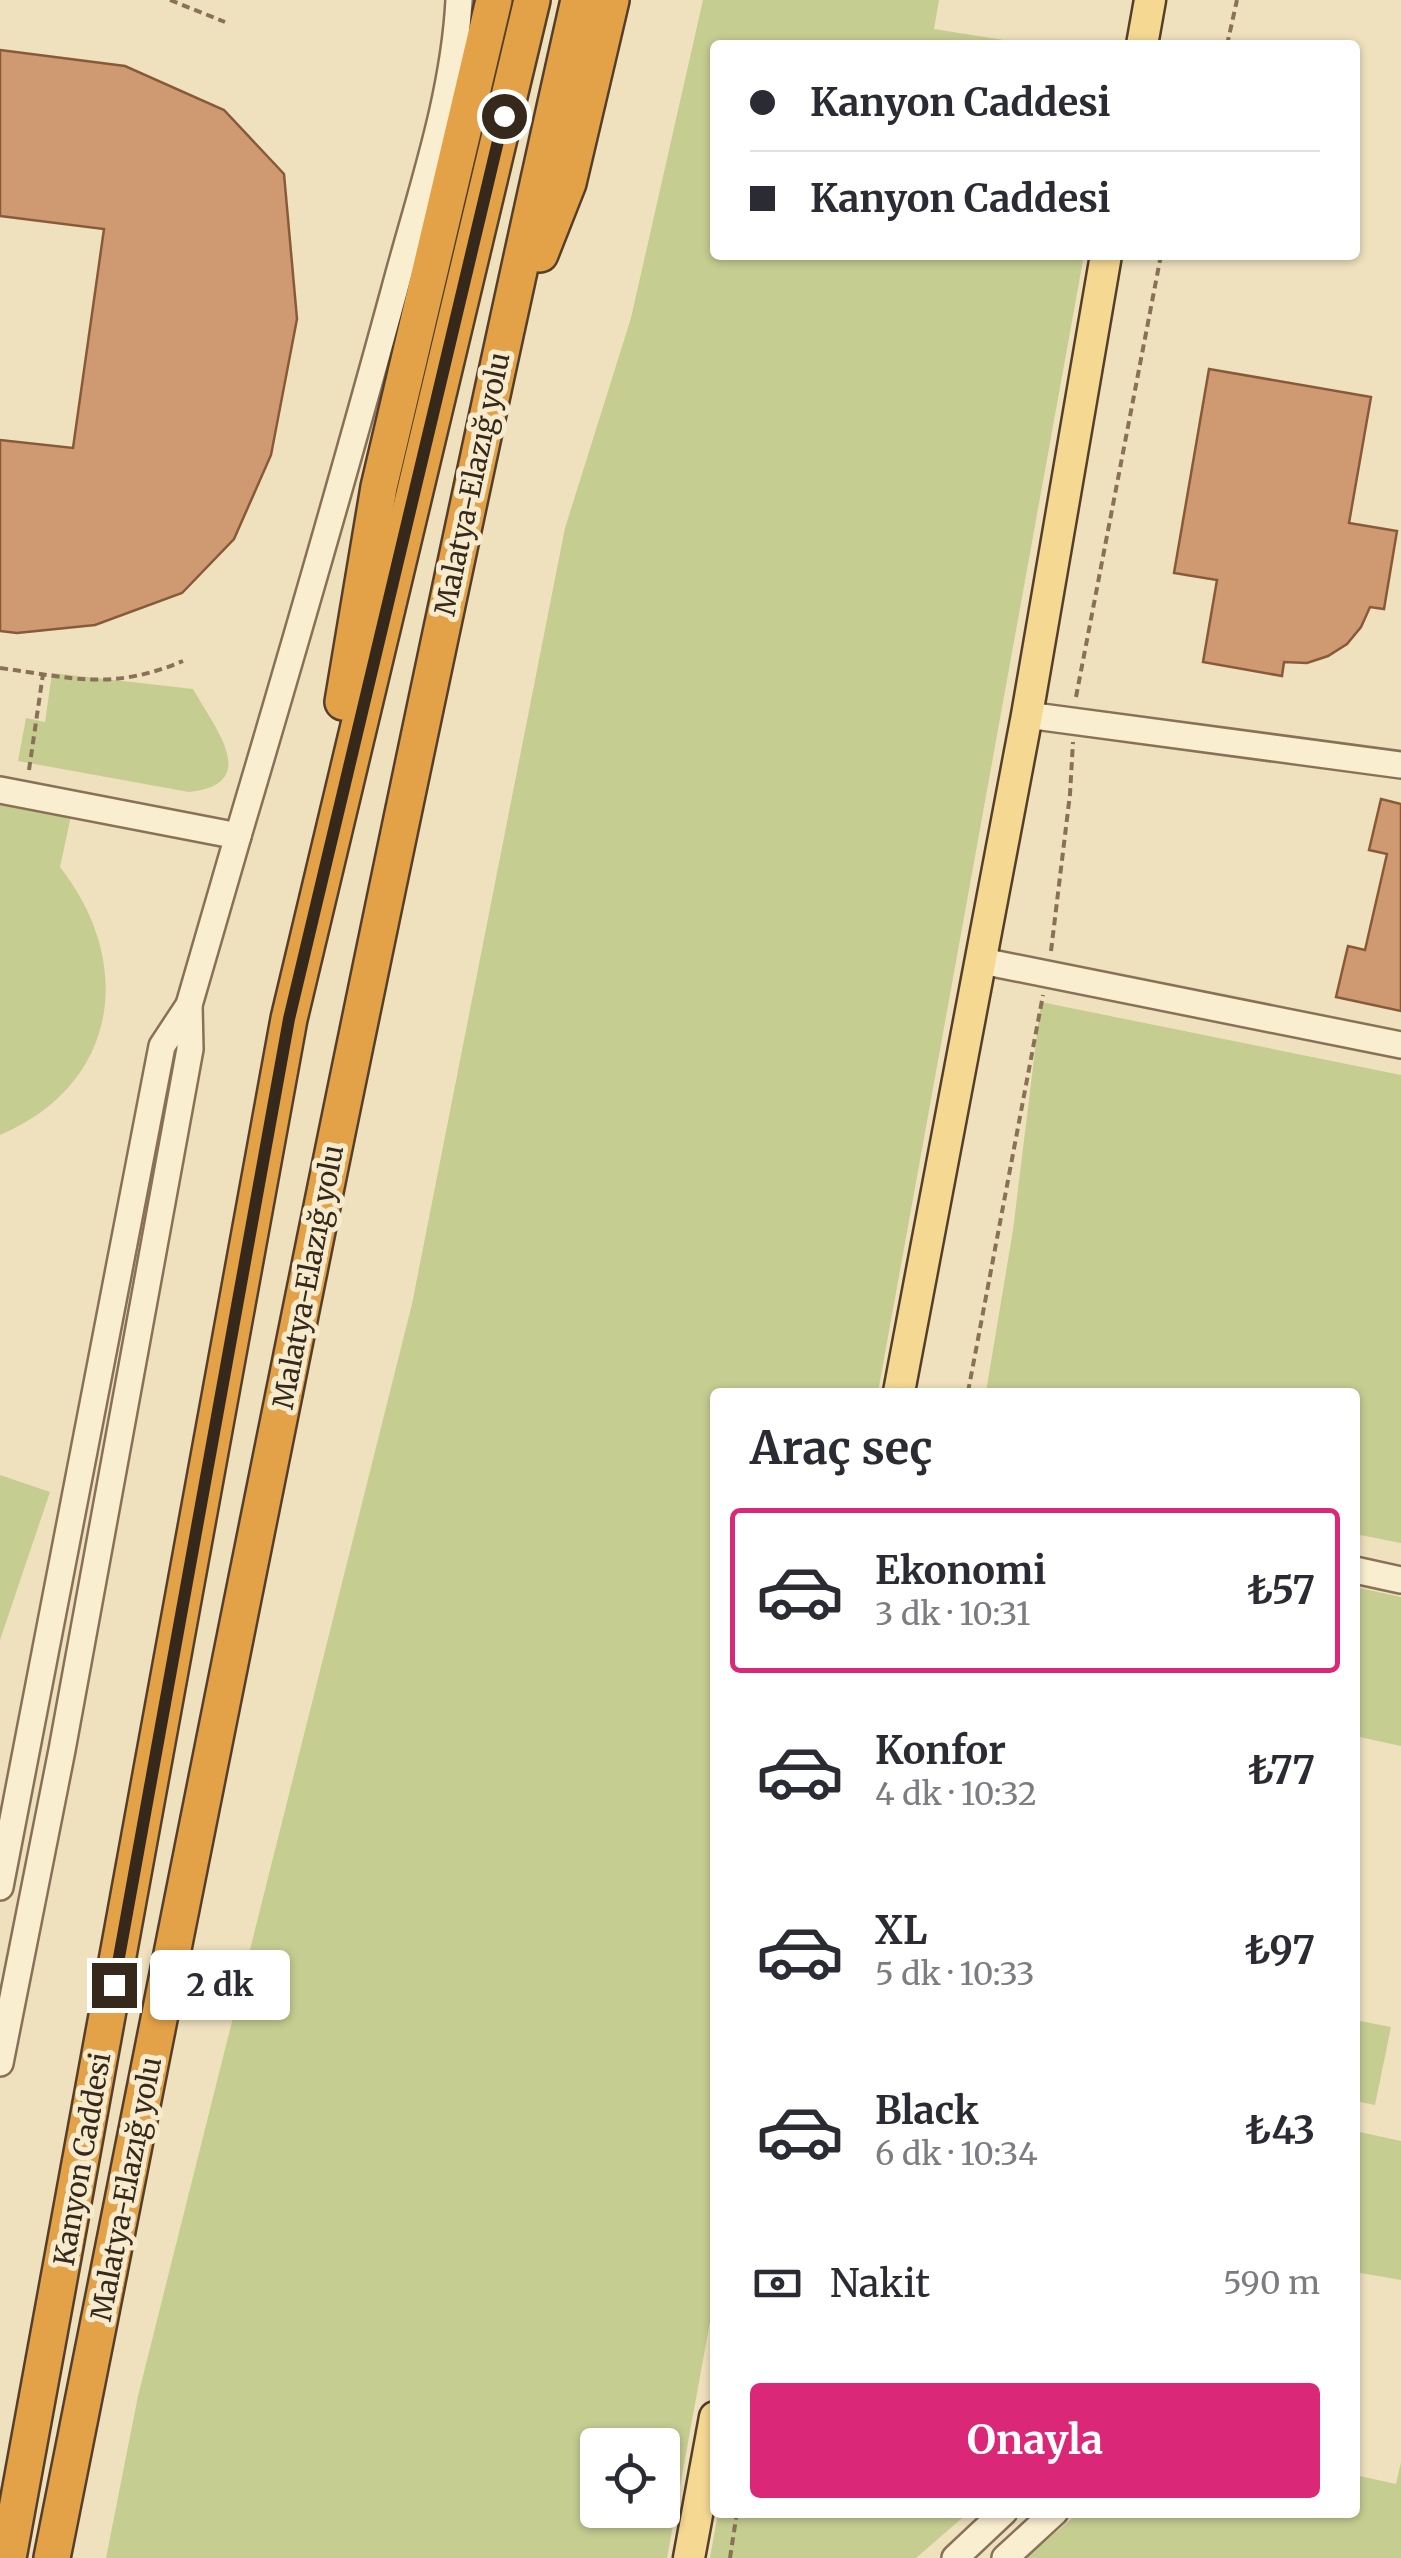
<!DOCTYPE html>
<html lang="tr">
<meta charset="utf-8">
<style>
:root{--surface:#fff;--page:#f7f7f7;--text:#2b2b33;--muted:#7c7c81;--line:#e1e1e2;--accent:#db2777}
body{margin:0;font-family:Merriweather,serif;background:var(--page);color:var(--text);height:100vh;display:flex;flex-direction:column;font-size:38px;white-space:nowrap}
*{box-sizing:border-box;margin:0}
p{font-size:32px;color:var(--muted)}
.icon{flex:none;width:55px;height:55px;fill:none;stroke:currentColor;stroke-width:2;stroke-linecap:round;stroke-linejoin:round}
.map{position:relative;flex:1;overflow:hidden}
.panel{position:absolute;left:710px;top:1388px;width:650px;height:1130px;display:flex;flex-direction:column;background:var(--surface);border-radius:10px;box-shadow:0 2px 8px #0004}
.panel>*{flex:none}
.guide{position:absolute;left:710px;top:40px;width:650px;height:220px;border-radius:10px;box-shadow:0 2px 8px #0004;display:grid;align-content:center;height:220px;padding:0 40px;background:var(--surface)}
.fabs{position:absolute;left:580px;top:2428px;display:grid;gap:20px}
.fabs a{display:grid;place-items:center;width:100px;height:100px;border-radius:10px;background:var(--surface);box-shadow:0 2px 8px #0004;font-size:50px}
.end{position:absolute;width:45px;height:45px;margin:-22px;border:12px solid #36291b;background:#fff;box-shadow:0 0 0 5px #fff}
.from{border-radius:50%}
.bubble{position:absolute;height:70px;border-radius:10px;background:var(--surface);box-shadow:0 2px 8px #0004;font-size:32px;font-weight:700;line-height:70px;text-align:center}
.guide b{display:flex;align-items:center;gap:35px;height:95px;font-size:38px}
.guide b+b{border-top:2px solid var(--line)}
.guide i{width:25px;height:25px;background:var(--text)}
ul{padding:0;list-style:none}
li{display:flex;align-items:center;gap:30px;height:165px;margin:0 20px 15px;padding:0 20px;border:5px solid transparent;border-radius:10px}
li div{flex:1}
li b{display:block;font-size:38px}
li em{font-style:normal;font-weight:700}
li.selected{border-color:var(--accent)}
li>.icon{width:90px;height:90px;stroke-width:1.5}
h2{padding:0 40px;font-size:45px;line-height:120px}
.pay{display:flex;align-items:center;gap:25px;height:110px;padding:0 40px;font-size:38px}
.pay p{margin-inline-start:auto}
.button{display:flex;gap:20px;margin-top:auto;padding:20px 40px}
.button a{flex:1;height:115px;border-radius:10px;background:var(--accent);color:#fff;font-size:40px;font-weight:700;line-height:115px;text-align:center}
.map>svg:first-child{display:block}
</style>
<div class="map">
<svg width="1401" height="2558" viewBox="0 0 1401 2558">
<rect width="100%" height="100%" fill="#efe1bd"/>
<!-- green -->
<g fill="#c6cd91" fill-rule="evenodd">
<path d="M703,0H939L934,29L1036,45H715V255H1084L878,1392H715V2294L667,2558H106L138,2396L412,1304L565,528L631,318ZM598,2445H662V2510H598Z"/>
<path d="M52,673L193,689C214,727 263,784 189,792L18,761L26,718L45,722Z"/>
<path d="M0,797L72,811L60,867C136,964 118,1085 0,1135Z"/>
<polygon points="1041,1002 1401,1075 1401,1543 1355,1534 1355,1392 986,1392 1013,1230"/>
<polygon points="0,1475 50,1492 0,1640"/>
<polygon points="1355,1587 1401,1597 1401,1746 1355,1736"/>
<polygon points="1355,2020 1391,2027 1375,2105 1355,2101"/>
<polygon points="1355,2131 1401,2141 1401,2280 1355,2272"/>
<polygon points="1401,2462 1401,2558 1026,2558 1078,2513 1355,2512 1355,2475 1396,2484"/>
<polygon points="718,2513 718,2512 968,2513 916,2558 710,2558"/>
</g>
<!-- building -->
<g fill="#cf9a71" stroke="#885a3a" stroke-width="2.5">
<polygon points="0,50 125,66 224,110 284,174 297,319 271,455 234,539 182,593 95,625 17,633 0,631 0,440 73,448 104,229 0,216"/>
<polygon points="1209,369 1371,397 1349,523 1397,531 1384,609 1370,607 1361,627 1347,644 1328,656 1307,663 1284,662 1282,676 1203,662 1217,580 1174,573"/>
<polygon points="1381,799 1401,804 1401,1011 1336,997 1348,946 1365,950 1387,854 1369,850"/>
</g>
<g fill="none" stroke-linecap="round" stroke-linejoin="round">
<defs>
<g id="minor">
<polyline points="1027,715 1401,765"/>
<polyline points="0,790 238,836 189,1005 162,1046 0,1887"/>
<path d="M238,836C292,654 345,472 395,288C420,194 454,98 459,0"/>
<polyline points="982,961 1401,1045"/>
<polyline points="1355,1570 1401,1580"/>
<polyline points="0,2063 62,1750 190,1049 189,1005"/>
<polyline points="955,2558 1004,2512"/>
<polyline points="1005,2558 1055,2512"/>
</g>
<g id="major">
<polyline points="1142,45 1150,0"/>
<polyline points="899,1392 1027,715 1106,255"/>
<polyline points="689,2558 715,2417"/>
</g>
<g id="highway">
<polyline points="540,254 568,183 611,0"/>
<polyline points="343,702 379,487 494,0"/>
<polyline points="8,2558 289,1019 532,0"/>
<path d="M52,2558C222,1704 388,849 579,0"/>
</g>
</defs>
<!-- minor casing -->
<use href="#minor" stroke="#887156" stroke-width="30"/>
<!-- major casing -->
<use href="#major" stroke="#553f2a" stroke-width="35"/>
<!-- highway casing -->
<use href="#highway" stroke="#553f2a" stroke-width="40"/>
<!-- path -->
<g stroke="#887156" stroke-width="4" stroke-dasharray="8 5" stroke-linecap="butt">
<polyline points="170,0 225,22"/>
<polyline points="1227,45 1237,0"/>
<path d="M0,668C74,678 111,691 183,661"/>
<polyline points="1076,697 1161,255"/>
<polyline points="29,770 43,674"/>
<polyline points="1051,951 1070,794 1073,742"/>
<polyline points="968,1392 1043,995"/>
<polyline points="730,2558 737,2512"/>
</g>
<!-- minor -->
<use href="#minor" stroke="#faeed0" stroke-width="25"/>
<!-- major -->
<use href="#major" stroke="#f5d892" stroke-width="30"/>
<!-- highway -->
<use href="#highway" stroke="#e4a248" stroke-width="35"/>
</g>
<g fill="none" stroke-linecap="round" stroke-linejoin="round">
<!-- route -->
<polyline stroke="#36291b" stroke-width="12" points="114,1985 289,1019 504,116"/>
</g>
<g text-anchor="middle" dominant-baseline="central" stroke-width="10" stroke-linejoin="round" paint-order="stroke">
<!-- street labels -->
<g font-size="28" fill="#36291b" stroke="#f7ebcd">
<text transform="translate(472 484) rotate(-78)">Malatya-Elazığ yolu</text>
<text transform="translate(308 1277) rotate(-79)">Malatya-Elazığ yolu</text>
<text transform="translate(82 2159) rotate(-80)">Kanyon Caddesi</text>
<text transform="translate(126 2189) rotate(-79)">Malatya-Elazığ yolu</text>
</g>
</g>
</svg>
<div class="fabs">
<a><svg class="icon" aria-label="locate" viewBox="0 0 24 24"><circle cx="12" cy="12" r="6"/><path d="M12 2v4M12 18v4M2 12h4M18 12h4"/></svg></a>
</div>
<i class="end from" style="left:504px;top:116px"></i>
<i class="end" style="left:114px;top:1985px"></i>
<div class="bubble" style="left:150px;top:1950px;width:140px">2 dk</div>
<div class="guide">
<b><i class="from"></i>Kanyon Caddesi</b>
<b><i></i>Kanyon Caddesi</b>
</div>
<section class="panel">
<h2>Araç seç</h2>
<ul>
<li class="selected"><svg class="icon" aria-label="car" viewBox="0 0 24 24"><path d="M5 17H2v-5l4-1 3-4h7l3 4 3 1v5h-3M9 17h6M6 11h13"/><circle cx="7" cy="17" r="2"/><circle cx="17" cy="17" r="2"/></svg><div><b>Ekonomi</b><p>3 dk · 10:31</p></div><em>₺57</em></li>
<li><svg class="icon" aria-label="car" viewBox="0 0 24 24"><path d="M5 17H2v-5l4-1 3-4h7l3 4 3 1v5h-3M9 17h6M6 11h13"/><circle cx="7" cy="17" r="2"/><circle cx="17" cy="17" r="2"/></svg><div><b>Konfor</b><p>4 dk · 10:32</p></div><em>₺77</em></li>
<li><svg class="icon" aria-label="car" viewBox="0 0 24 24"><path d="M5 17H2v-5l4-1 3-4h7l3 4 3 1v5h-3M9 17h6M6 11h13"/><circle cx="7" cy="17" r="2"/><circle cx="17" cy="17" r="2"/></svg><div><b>XL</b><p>5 dk · 10:33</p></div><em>₺97</em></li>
<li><svg class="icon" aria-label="car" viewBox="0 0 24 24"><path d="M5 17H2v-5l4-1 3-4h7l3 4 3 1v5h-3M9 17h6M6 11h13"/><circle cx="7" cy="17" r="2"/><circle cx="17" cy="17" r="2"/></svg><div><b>Black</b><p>6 dk · 10:34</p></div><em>₺43</em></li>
</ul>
<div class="pay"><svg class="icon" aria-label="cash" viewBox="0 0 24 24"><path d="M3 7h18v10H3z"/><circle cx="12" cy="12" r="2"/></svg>Nakit<p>590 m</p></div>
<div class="button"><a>Onayla</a></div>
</section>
</div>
